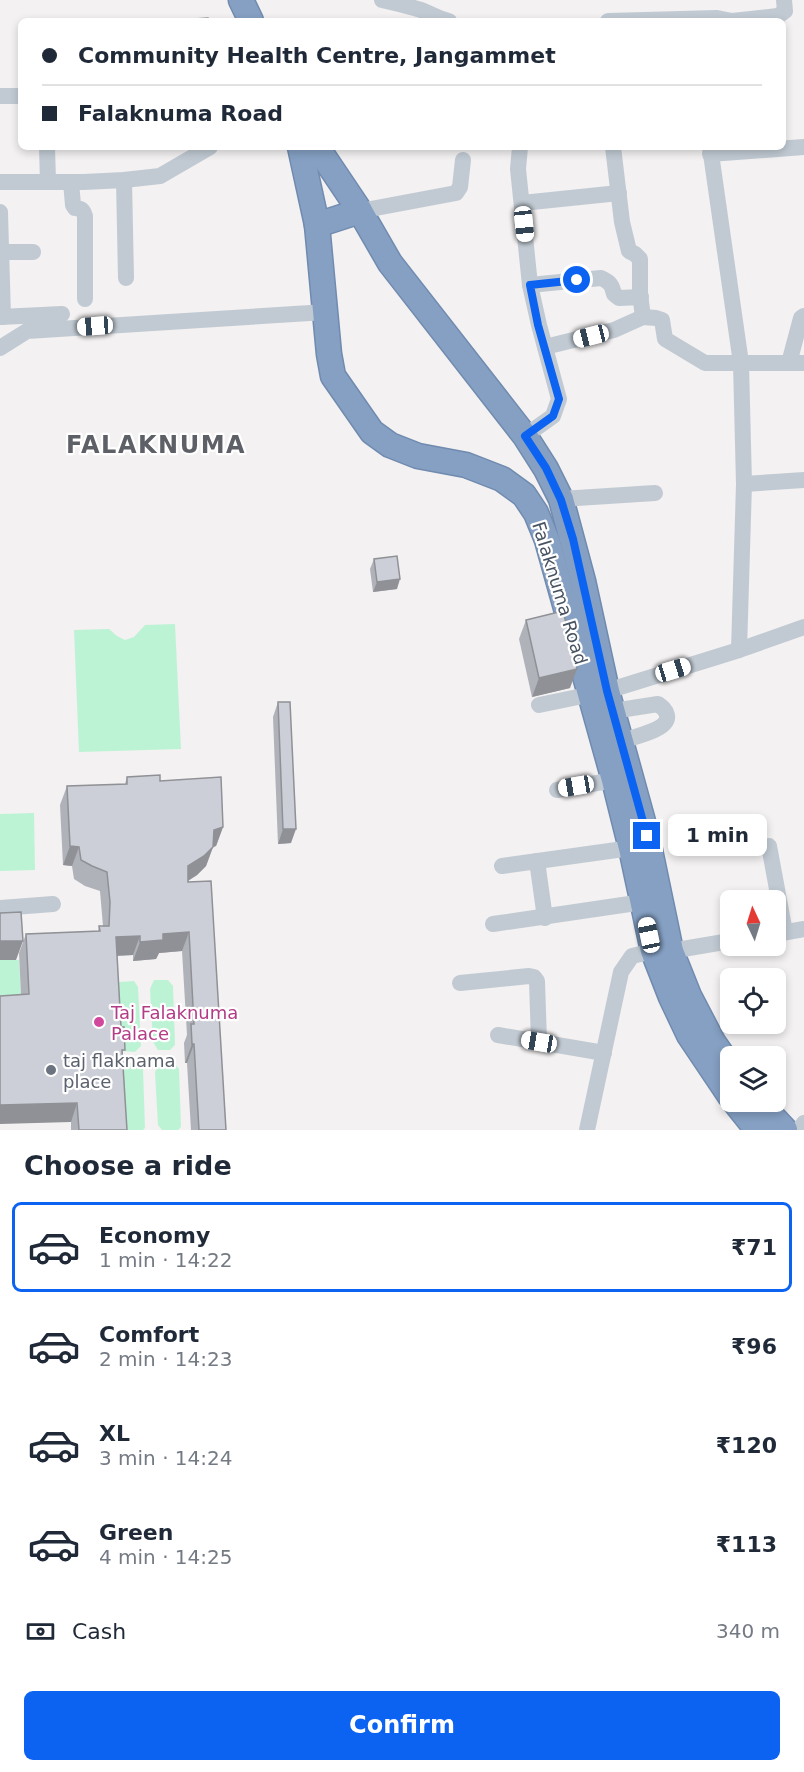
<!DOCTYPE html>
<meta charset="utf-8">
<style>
:root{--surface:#fff;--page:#f2f2f3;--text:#1f2937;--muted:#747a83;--line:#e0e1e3;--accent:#0c63f2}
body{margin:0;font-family:"DejaVu Sans",sans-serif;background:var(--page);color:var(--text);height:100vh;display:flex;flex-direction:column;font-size:22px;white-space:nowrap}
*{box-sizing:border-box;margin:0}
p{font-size:20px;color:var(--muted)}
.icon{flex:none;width:33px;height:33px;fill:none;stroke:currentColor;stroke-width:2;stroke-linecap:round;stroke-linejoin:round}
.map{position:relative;height:1130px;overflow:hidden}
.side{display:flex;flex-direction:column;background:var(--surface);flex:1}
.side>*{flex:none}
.banner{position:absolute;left:18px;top:18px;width:768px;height:132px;border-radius:9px;box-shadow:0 3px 9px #0003;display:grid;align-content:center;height:132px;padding:0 24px;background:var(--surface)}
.needle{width:39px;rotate:356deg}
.fabs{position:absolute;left:720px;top:890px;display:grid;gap:12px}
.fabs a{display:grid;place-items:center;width:66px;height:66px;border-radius:9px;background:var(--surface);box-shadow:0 3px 9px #0003;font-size:30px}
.end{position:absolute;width:27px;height:27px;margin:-14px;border:8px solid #0c63f2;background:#fff;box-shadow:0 0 0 3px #fff}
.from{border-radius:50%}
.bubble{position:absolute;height:42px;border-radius:9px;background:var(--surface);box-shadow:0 3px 9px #0003;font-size:20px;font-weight:700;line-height:42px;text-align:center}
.car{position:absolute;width:18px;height:36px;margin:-18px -9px;border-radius:8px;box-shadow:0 0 4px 2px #0007;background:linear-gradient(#fff 24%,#345 0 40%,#fff 0 76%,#345 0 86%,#fff 0)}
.banner b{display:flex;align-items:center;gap:21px;height:57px;font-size:22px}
.banner b+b{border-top:2px solid var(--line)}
.banner i{width:15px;height:15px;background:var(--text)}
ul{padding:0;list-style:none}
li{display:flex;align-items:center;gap:18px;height:90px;margin:0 12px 9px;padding:0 12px;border:3px solid transparent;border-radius:9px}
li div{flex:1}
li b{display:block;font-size:22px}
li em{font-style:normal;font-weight:700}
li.active{border-color:var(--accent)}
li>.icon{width:54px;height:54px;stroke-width:1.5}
h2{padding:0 24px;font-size:27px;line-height:72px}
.pay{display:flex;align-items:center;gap:15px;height:66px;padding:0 24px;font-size:22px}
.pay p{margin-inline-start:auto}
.primary-button{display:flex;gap:12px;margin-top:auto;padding:12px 24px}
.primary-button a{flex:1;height:69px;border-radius:9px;background:var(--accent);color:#fff;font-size:24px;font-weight:700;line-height:69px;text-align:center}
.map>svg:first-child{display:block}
</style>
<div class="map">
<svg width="804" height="1130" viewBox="0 0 804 1130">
<rect width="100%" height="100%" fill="#f3f1f1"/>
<!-- green -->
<g fill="#bdf3d5">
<polygon points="175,624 181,749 79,752 74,630 109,629 117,636 125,640 134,637 145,625"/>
<polygon points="34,813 35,870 0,871 0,814"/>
<polygon points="0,960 19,960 22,1013 0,1015"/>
<polygon points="154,980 168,980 173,986 175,1045 170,1050 158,1050 153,1042 150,989"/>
<polygon points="134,981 138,987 141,1046 135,1052 123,1051 115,990 119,982"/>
<polygon points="123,1063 138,1063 143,1069 145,1128 143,1130 126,1130 120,1072"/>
<polygon points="159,1063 174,1063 179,1069 181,1127 178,1130 162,1130 158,1125 155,1072"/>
</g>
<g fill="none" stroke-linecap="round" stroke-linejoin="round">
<defs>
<g id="highway">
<polyline points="241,0 251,21"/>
<polyline points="300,147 317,225 329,354 333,376 372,432 390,445 418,456 466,465 502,479 524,495 536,513 547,540 614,780 631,848 653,951 671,997 689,1035 730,1096"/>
<polyline points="317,147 360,211 390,263 525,436 546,469 561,499 583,581 607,691 647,836 671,951 689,996 713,1042 730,1066"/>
<polyline points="317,225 360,211"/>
<polyline points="734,1101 757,1130"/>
<polyline points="758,1101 785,1130"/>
</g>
</defs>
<!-- highway casing -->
<use href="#highway" stroke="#708baf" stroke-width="27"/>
<!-- minor -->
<g stroke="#c1cad3" stroke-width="16">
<path d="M382,0C395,3 408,6 421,10C431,14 439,19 449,21"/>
<polyline points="608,21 717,18 732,21 778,16 785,11 784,0"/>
<polyline points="0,96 21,96"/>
<polyline points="47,147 48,182"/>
<polyline points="520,147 518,169 530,285 539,325 559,399 553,416 525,436"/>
<polyline points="613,147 622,222 629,251 635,254 640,259 640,294 643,317 656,318 662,320 665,339 705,363 804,363"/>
<polyline points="710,147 741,363 744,484 739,650"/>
<polyline points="710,154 804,147"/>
<polyline points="124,180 126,278"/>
<polyline points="0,182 84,182 124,180 160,176 210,147"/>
<path d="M71,182L73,205L75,208C81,208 83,210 85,216V299"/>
<polyline points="522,203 619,193"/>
<polyline points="360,211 456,193 460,187 463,160"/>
<polyline points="0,212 3,317"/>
<polyline points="0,252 33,252"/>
<path d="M530,285L601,278C610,282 612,285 614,294L619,298L641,297"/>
<polyline points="0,317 62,314"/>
<polyline points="545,347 614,330 643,317"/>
<polyline points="0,348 27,331 326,312"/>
<polyline points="789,363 801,318 804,316"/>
<polyline points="744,484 804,480"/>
<polyline points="561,499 655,493"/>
<polyline points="539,705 607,691 739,650 804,627"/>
<path d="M613,711L658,704C662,707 666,710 667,715C670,730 633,737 622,741"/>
<polyline points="557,790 614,780"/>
<polyline points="769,846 785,932"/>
<polyline points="537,861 545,918"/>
<polyline points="502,866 631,848"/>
<polyline points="0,908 53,904"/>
<polyline points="493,924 643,902"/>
<polyline points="776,934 804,929"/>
<polyline points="460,983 529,976 534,977 537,981 539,1042"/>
<polyline points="498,1035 604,1053"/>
<polyline points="587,1130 621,972 632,956 653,951 671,951 730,941"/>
<polyline points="799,1130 804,1123"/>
</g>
<!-- highway -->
<use href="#highway" stroke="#85a0c3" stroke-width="24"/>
</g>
<!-- wall -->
<g fill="#afb2b9">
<polygon points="374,559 397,589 373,592 370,569"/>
<polygon points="526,620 570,688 532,697 519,639"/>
<polygon points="278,702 291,843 278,844 273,717"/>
<polygon points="127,777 160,781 223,827 216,846 213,847 206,866 197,875 188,881 226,1130 191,1130 187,1063 185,1063 184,1043 187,1035 182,951 159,953 156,959 133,961 133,955 117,956 127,1130 71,1130 71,1122 21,995 19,953 26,934 98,931 99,926 103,926 100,891 85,886 74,879 72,866 63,865 60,805 67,786 125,784"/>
</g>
<!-- shaded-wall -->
<g fill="#8f9196">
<polygon points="400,579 397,589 373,592 377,582"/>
<polygon points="577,669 570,688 532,697 539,678"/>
<polygon points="223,827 216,846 207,849 214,830"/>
<polygon points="283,829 296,829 291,843 278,844"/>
<polygon points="70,846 79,847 72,866 63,865"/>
<polygon points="213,847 206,866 197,875 181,885 188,866"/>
<polygon points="189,932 182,951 159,953 156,959 133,961 140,942 163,934"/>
<polygon points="140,936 133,955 109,956 116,937"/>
<polygon points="0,941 23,941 16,960 0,960"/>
<polygon points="192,1044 194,1044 187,1063 185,1063"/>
<polygon points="77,1103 71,1122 0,1124 0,1105"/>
</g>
<!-- building -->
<g fill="#cccfd7" stroke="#8f9196" stroke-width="1.5">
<polygon points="208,18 209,21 180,21 180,20"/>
<polygon points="397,556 400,579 377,582 374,559"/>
<polygon points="563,611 577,669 539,678 526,620"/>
<polygon points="278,702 290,702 296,829 283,829"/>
<polygon points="160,775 160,781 221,777 223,827 214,830 213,847 204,856 188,866 188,882 211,881 226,1130 199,1130 194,1044 192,1044 191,1024 194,1024 189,932 163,934 163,940 140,942 140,936 116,937 121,1027 124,1027 125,1050 122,1050 127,1130 79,1130 77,1103 0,1105 0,996 29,994 26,934 100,931 99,926 109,926 110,902 107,872 92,866 81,860 79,847 70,846 67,786 127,784 127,777"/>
<polygon points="21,912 23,941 0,941 0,913"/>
</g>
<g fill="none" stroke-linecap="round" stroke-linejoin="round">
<!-- route -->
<polyline stroke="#0c63f2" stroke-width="8" points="577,280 530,285 538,325 559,399 553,416 525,436 546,468 561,500 573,539 607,691 647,836"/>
</g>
<!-- markers -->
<circle fill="#d1479c" stroke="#fff" stroke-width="2" cx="99" cy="1022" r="6"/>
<circle fill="#6b7280" stroke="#fff" stroke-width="2" cx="51" cy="1070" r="6"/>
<g text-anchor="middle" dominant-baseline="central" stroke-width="4.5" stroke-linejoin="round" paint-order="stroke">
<!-- street labels -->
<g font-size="18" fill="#475360" stroke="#fff">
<text transform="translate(560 593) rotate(73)">Falaknuma Road</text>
</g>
<!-- hotel labels -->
<g font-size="18" fill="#b23c85" stroke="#fff" text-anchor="start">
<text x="111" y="1012">Taj Falaknuma<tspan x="111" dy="21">Palace</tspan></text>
</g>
<!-- worship labels -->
<g font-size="18" fill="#5b616d" stroke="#fff" text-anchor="start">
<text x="63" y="1060">taj flaknama<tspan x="63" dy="21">place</tspan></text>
</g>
<!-- district labels -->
<g font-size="24" font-weight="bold" letter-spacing="1.5" fill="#5d6066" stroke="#fff">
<text x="156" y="445">FALAKNUMA</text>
</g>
</g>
</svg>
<div class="fabs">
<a><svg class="needle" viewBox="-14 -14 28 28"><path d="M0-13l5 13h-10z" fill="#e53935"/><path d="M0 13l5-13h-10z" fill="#747a83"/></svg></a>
<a><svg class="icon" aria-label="locate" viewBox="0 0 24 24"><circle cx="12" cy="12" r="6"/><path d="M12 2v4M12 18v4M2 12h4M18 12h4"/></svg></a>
<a><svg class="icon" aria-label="layers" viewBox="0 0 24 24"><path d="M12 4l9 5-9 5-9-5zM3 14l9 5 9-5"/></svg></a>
</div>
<i class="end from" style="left:577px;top:280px"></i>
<i class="end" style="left:647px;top:836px"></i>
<div class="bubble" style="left:668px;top:814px;width:99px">1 min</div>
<i class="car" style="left:524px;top:224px;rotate:174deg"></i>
<i class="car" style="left:95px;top:326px;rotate:266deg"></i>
<i class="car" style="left:591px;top:336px;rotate:256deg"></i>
<i class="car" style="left:673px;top:670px;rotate:73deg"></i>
<i class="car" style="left:576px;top:786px;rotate:260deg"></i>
<i class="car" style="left:649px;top:935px;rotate:348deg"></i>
<i class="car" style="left:539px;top:1042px;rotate:280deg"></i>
<div class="banner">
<b><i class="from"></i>Community Health Centre, Jangammet</b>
<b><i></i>Falaknuma Road</b>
</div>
</div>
<section class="side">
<h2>Choose a ride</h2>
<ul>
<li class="active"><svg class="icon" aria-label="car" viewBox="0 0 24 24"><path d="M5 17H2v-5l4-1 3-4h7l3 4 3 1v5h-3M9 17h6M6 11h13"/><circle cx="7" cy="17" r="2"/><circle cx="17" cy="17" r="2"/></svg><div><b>Economy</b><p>1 min · 14:22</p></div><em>₹71</em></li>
<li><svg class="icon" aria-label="car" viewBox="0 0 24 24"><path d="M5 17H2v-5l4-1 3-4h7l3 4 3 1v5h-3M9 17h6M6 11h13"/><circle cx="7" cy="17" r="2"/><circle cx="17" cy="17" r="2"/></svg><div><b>Comfort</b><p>2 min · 14:23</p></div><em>₹96</em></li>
<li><svg class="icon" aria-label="car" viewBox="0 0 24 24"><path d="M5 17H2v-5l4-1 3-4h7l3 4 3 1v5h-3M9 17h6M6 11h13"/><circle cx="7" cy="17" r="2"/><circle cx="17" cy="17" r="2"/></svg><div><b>XL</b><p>3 min · 14:24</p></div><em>₹120</em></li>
<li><svg class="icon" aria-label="car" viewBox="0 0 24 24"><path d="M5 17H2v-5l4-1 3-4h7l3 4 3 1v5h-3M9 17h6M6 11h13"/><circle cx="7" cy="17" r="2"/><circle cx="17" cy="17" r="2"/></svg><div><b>Green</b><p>4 min · 14:25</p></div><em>₹113</em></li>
</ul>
<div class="pay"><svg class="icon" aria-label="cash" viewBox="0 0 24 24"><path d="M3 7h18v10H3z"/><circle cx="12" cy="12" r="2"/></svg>Cash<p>340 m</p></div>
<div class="primary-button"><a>Confirm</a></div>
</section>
